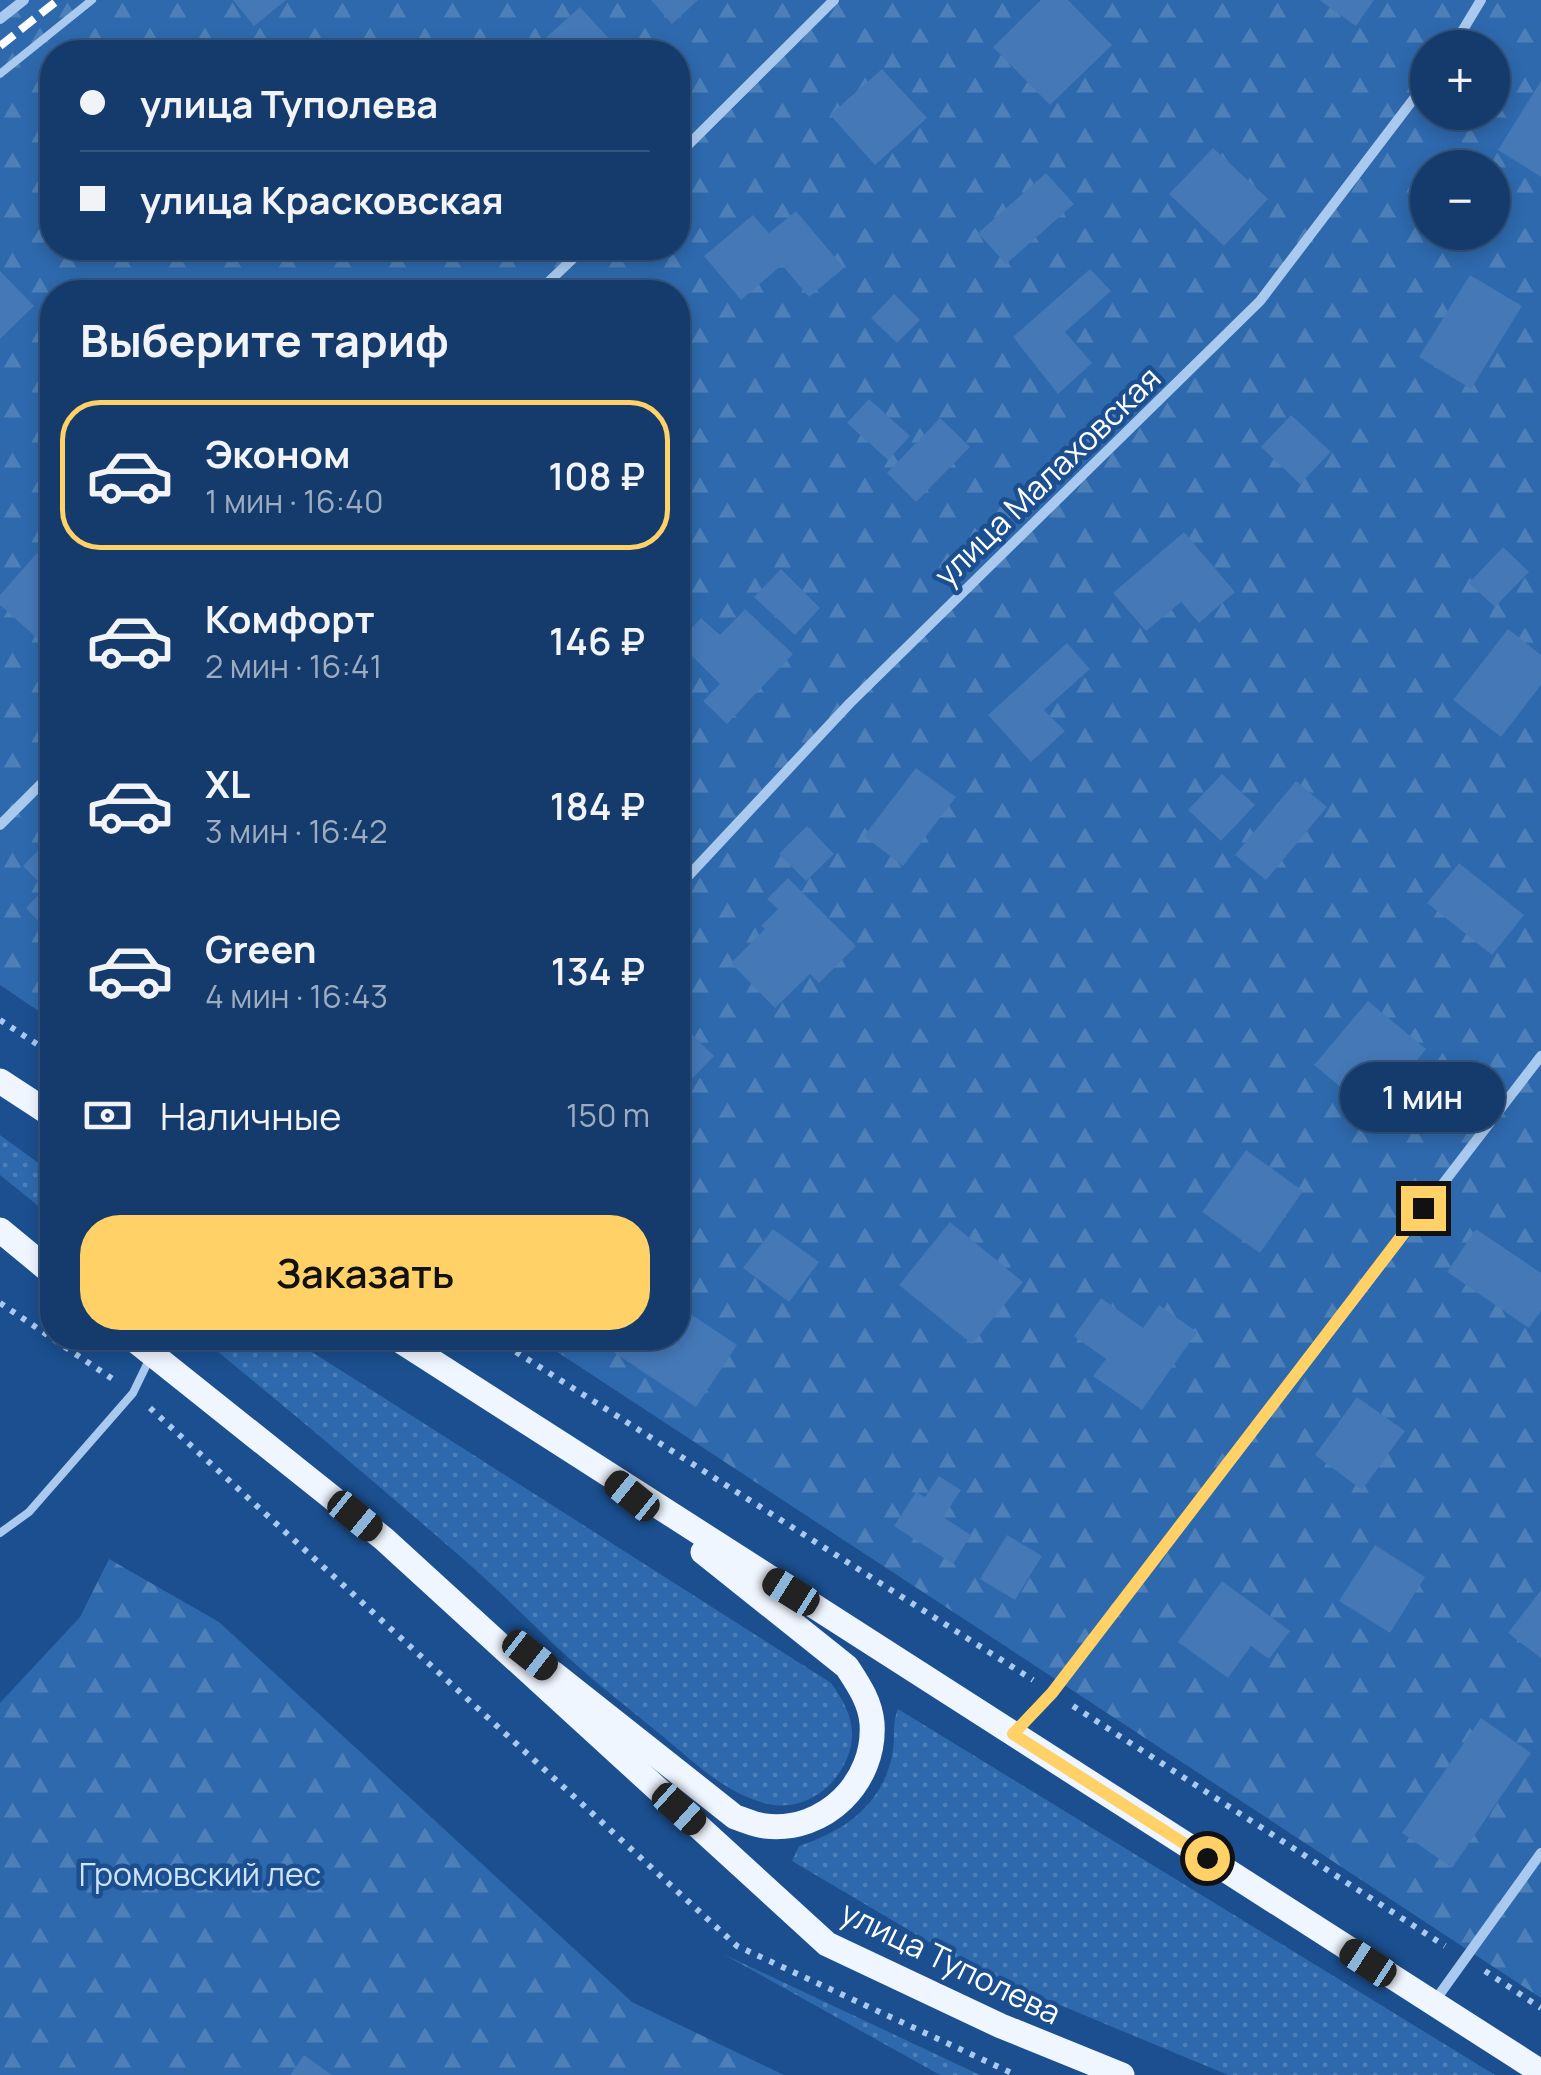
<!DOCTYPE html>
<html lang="ru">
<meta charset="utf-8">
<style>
:root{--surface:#143b6b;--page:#214673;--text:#f1f3f6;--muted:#9dadc1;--line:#33557e;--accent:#ffd166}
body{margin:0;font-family:Manrope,sans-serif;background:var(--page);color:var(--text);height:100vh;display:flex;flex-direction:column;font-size:38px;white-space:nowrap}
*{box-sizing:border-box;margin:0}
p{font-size:32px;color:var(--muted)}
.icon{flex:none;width:55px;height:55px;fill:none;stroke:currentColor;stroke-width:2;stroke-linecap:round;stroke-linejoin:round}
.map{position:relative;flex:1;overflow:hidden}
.drawer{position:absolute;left:40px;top:280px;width:650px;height:1070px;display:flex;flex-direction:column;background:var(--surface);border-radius:40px;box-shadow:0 5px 15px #0003,0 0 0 2px var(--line)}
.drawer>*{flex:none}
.guide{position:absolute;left:40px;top:40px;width:650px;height:220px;border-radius:40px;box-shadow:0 5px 15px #0003,0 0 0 2px var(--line);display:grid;align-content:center;height:220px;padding:0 40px;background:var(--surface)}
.controls{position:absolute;left:1410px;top:30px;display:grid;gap:20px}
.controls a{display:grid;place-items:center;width:100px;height:100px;border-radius:50%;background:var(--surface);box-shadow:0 5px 15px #0003,0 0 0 2px var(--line);font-size:50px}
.end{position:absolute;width:45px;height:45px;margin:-22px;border:12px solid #ffd166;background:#111;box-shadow:0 0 0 5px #111}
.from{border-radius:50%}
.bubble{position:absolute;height:70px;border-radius:35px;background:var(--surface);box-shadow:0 5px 15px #0003,0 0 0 2px var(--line);font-size:32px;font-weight:600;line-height:70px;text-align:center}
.car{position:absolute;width:30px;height:60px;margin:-30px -15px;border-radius:12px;box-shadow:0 0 8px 2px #0007;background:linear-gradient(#222 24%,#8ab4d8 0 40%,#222 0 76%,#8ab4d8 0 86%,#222 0)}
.guide b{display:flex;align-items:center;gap:35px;height:95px;font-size:38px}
.guide b+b{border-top:2px solid var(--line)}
.guide i{width:25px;height:25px;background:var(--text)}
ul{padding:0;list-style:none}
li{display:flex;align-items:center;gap:30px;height:150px;margin:0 20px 15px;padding:0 20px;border:5px solid transparent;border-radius:40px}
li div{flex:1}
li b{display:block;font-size:38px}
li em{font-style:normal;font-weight:600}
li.current{border-color:var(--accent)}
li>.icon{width:90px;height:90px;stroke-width:1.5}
h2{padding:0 40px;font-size:45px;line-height:120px}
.pay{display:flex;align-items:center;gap:25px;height:110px;padding:0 40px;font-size:38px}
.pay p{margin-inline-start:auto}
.cta{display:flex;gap:20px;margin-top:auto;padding:20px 40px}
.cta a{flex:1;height:115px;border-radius:40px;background:var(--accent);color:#111;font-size:40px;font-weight:600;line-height:115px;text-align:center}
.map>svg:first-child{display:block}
</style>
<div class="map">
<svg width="1541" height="2075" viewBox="0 0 1541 2075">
<defs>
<pattern id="grass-dots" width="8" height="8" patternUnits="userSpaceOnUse" patternTransform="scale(2.5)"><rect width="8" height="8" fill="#2e69ad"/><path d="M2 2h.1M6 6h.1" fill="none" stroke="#4d80b9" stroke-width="1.8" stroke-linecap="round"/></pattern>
<pattern id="forest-firs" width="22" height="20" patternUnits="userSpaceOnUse" patternTransform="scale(2.5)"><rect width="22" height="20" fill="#2e69ad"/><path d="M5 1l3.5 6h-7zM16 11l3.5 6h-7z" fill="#4d80b9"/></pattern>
</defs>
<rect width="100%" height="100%" fill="#1b4f8f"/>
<!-- grass -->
<g fill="url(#grass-dots)">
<polygon points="0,1135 52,1173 52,1217 0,1175"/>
<path d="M201,1338H290L831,1683C846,1704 858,1726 849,1753C838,1787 804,1812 768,1804C725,1794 693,1761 660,1734C631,1710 601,1687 573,1662C535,1627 500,1591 462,1558C376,1483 289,1410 201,1338Z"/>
<path d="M898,1709L1495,2075H1228L978,1971L792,1861L799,1846C844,1831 881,1806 892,1756C896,1740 891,1725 898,1709Z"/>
<polygon points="723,1954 980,2075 940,2075"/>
</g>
<!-- forest -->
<g fill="url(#forest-firs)" fill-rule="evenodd">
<path d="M0,0H1541V1998L536,1338H678V292H52V1020L0,985ZM1428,48H1492V112H1428ZM52,52H678V248H52ZM1428,168H1492V232H1428Z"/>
<polygon points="109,1559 219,1622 632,2002 784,2075 0,2075 0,1703 80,1617"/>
</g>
<!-- building -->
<g fill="#4478b7">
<polygon points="233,0 286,0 254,26"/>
<polygon points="651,0 698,0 672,24"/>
<polygon points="1041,0 1068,0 1112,45 1050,105 993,47"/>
<polygon points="1319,0 1374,0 1356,26"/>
<polygon points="580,7 621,52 530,52"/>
<polygon points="882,69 927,118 875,165 830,115"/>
<polygon points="1541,81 1541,177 1498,150"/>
<polygon points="1213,148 1268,199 1224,246 1169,194"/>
<polygon points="1046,173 1074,204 1006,264 978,233"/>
<polygon points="796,211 844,268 809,297 782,265 741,300 704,256 753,215 769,233"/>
<polygon points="1090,269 1111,291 1065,332 1092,363 1058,394 1013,337"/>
<polygon points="0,271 34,306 0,339"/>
<polygon points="1470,275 1522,306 1471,389 1419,357"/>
<polygon points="894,294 920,320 897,343 871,318"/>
<polygon points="869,399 910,436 888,460 847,423"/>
<polygon points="1291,415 1331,452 1300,484 1261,447"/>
<polygon points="940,418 970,447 916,502 887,473"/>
<polygon points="1184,532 1235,592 1199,623 1181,602 1146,631 1113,593"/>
<polygon points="1503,547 1529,572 1495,607 1469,583"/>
<polygon points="37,553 52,566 52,639 46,646 0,605 0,595"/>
<polygon points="781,569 820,608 795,635 754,597"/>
<polygon points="745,609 793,654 727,724 703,701 720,684 678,642 701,618 720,635"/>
<polygon points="1508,629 1541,655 1541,685 1501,737 1453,700"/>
<polygon points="1067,643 1090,669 1044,710 1065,731 1031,762 988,715"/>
<polygon points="916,768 956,797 903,866 864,836"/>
<polygon points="1222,774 1255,805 1221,841 1188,810"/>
<polygon points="1296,781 1327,807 1266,880 1235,855"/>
<polygon points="807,826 834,854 806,881 779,854"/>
<polygon points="52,836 52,935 26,908 45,888 23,866"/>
<polygon points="1459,863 1524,915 1492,955 1427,903"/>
<polygon points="788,878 856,946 819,983 810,974 775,1008 731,963 765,929 761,926 778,909 767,899"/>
<polygon points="1368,1001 1426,1049 1373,1114 1314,1065"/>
<polygon points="678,1021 714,1056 678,1093"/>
<polygon points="1246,1150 1303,1191 1260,1253 1202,1212"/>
<polygon points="950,1222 1023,1282 972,1344 899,1285"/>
<polygon points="773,1229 819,1262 789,1302 743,1268"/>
<polygon points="1476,1229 1541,1273 1541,1311 1529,1328 1447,1272"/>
<polygon points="1101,1298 1143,1328 1159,1305 1197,1332 1142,1410 1093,1376 1106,1359 1074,1336"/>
<polygon points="689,1313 737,1345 696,1407 603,1345 608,1338 678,1338 678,1330"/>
<polygon points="1357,1397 1405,1431 1362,1490 1315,1455"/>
<polygon points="939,1476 961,1490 943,1517 971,1535 953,1564 894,1526 916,1492 925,1497"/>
<polygon points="1007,1535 1042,1556 1015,1600 980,1579"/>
<polygon points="1375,1545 1425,1577 1390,1633 1339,1601"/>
<polygon points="1222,1581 1290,1631 1269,1659 1251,1646 1228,1678 1178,1642"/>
<polygon points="1541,1590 1541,1658 1508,1633"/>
<polygon points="1481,1718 1531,1753 1452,1868 1402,1833"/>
<polygon points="304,2055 332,2075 290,2075"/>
</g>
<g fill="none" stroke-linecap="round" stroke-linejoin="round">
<!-- path -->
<g stroke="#a9c9ee" stroke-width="6" stroke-dasharray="5 8" stroke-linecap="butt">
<polyline points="0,1020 52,1054"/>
<polyline points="0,1303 117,1382"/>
<polyline points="494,1338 1033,1680"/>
<polyline points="150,1408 737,1946 1016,2075"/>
<polyline points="1073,1706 1445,1946"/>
<polyline points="1485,1971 1541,2008"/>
</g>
<!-- service -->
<g stroke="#a9c9ee" stroke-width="8">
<polyline points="0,74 92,0"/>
<polyline points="0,1533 29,1512 133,1393 149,1360"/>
</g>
<!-- minor -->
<g stroke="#a9c9ee" stroke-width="10">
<polyline points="0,19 24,0"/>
<polyline points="1452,48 1481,0"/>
<polyline points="678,155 834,0"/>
<polyline points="538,292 584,248"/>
<polyline points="0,825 52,773"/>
<polyline points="678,887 850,703 1260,301 1428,80"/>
<polyline points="1013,1733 1052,1693 1541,1056"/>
<polyline points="1434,2002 1541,1853"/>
</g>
<!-- primary -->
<g stroke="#f0f6ff" stroke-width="25">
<polyline points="0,1081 52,1115"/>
<polyline points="0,1230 52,1273"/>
<polyline points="132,1338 384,1539 827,1944 1001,2026 1122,2075"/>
<polyline points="396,1338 1541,2072"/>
<path d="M553,1673L735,1817C745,1820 755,1825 765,1826C825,1833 876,1782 872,1723C870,1701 858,1684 847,1667L703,1552"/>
</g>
<!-- rail -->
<polyline stroke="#fff" stroke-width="8" stroke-dasharray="18 8" stroke-linecap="butt" points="0,46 58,0"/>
</g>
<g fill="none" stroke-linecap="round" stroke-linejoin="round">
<!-- route -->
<polyline stroke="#ffd166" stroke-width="12" points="1207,1858 1013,1734 1052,1693 1423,1208"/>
</g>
<g text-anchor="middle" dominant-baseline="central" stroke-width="9" stroke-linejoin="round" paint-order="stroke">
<!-- street labels -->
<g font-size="32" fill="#fff" stroke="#1b4f8f">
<text transform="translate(1047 476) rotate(-44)">улица Малаховская</text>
<text transform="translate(951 1962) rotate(26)">улица Туполева</text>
</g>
<!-- park labels -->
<g font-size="32" fill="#cfe3fa" stroke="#1b4f8f">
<text x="200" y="1874">Громовский лес</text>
</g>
</g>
</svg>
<div class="controls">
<a>+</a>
<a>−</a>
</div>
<i class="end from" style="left:1207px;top:1858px"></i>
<i class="end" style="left:1423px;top:1208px"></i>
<div class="bubble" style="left:1340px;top:1062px;width:165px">1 мин</div>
<i class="car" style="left:632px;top:1496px;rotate:309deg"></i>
<i class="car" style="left:355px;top:1516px;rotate:129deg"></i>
<i class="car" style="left:791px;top:1592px;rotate:302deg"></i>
<i class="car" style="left:530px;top:1655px;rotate:128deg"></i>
<i class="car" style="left:679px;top:1809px;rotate:132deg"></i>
<i class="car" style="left:1368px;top:1963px;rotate:303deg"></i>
<div class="guide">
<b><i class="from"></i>улица Туполева</b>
<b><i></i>улица Красковская</b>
</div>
<section class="drawer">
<h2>Выберите тариф</h2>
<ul>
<li class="current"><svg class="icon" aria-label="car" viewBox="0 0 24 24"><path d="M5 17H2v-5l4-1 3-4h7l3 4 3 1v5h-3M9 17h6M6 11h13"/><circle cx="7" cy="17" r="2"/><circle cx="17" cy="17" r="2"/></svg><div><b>Эконом</b><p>1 мин · 16:40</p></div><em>108 ₽</em></li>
<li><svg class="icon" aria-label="car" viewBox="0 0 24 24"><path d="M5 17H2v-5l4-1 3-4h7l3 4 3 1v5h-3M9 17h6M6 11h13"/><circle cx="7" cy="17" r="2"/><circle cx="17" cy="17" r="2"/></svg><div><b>Комфорт</b><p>2 мин · 16:41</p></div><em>146 ₽</em></li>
<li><svg class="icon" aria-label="car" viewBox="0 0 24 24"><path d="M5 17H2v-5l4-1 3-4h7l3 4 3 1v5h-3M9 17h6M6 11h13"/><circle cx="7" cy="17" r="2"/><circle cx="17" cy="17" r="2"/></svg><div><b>XL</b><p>3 мин · 16:42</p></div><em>184 ₽</em></li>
<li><svg class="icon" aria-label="car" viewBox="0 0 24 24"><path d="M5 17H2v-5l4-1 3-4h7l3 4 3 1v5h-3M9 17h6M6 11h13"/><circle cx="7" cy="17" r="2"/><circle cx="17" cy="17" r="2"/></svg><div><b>Green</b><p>4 мин · 16:43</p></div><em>134 ₽</em></li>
</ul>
<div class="pay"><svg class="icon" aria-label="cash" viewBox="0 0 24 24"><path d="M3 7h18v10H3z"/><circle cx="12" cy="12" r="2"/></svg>Наличные<p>150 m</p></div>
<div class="cta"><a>Заказать</a></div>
</section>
</div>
